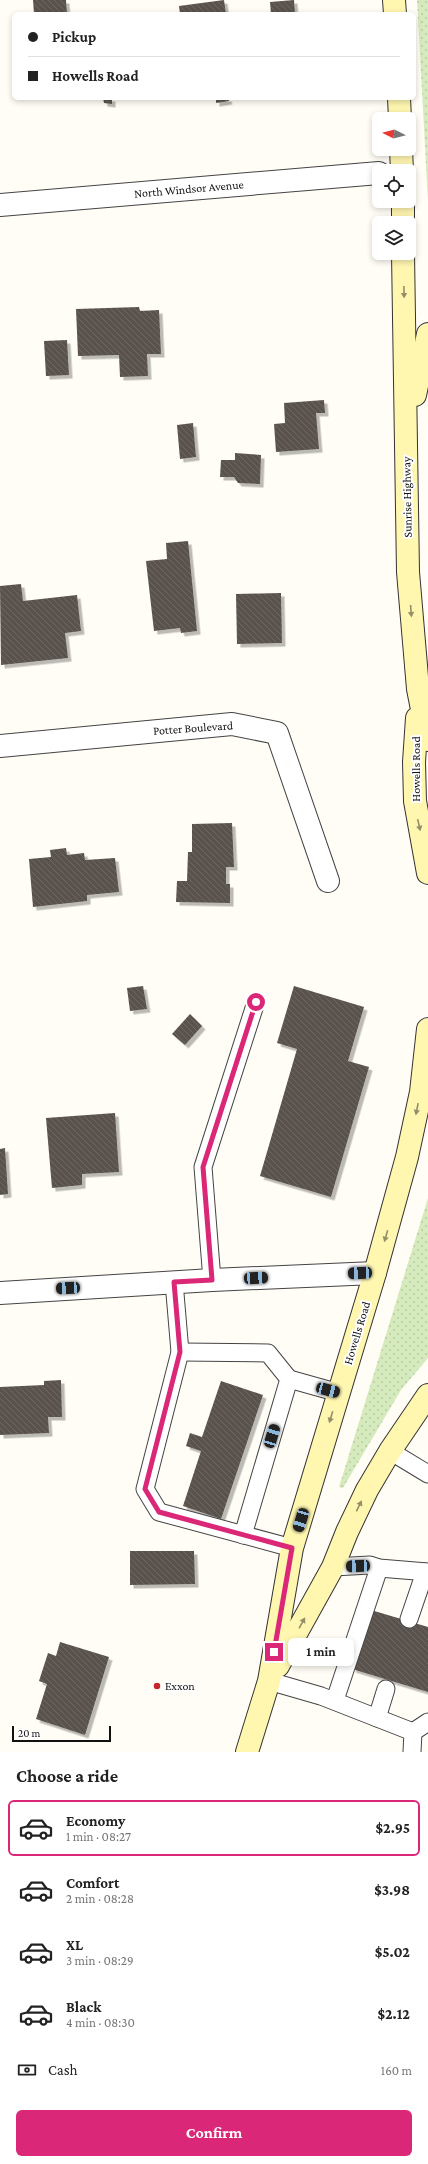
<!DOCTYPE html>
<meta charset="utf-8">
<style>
:root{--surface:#fff;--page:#f6f6f6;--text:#222;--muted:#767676;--line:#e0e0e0;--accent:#db2777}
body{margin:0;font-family:"Crimson Pro",serif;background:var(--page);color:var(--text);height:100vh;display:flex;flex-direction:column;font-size:15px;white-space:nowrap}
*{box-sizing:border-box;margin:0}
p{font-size:13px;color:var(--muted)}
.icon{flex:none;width:22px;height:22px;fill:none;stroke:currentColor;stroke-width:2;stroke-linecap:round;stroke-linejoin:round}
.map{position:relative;height:1752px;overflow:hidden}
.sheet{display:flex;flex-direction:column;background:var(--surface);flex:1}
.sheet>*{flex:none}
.guide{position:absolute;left:12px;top:12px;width:404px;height:88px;border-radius:6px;box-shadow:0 2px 6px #0003;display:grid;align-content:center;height:88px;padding:0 16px;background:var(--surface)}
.needle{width:26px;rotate:276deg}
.fabs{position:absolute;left:372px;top:112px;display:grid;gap:8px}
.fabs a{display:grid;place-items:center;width:44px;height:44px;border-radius:6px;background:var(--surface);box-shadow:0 2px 6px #0003;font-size:20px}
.scale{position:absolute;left:12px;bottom:10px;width:99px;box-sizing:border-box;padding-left:4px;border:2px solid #111;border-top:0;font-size:11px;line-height:14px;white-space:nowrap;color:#111;-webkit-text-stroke:3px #fff;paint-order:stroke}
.end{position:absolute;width:18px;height:18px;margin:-9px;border:5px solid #db2777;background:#fff;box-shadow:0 0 0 2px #fff}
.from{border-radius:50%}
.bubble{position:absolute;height:28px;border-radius:6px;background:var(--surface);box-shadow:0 2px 6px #0003;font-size:13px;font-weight:700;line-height:28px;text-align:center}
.car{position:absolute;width:12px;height:24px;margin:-12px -6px;border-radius:5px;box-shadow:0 0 3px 1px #0007;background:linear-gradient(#222 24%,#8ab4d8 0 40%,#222 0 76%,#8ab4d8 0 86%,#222 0)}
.guide b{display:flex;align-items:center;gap:14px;height:38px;font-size:15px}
.guide b+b{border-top:1px solid var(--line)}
.guide i{width:10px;height:10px;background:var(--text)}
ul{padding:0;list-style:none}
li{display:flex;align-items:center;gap:12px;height:56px;margin:0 8px 6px;padding:0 8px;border:2px solid transparent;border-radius:6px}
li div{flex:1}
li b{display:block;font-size:15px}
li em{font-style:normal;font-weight:700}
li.active{border-color:var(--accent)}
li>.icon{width:36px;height:36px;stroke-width:1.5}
h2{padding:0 16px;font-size:18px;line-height:48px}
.pay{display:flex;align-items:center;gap:10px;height:44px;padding:0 16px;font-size:15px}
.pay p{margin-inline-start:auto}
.action{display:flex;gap:8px;margin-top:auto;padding:8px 16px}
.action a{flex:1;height:46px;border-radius:6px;background:var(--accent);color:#fff;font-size:16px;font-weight:700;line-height:46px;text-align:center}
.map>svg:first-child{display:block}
</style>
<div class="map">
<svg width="428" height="1752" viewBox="0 0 428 1752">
<defs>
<pattern id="grass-dots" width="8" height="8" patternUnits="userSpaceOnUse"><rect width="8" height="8" fill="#d5ebbd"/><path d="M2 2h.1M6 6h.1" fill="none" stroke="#b6c8a1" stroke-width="1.8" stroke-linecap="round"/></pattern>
<pattern id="building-back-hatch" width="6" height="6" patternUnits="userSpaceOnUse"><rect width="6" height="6" fill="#5a524d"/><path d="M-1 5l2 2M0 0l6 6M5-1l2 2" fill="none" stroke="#6d6662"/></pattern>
<filter id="shadow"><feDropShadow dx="3.5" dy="3.5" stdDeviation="0" flood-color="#0004"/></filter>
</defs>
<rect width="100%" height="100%" fill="#fffdf5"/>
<!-- grass -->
<g fill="url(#grass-dots)">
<polygon points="417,0 428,0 428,202 428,201"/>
<polygon points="428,1198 428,1358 401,1390 343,1488 339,1487"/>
</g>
<!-- building -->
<g fill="url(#building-back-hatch)" filter="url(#shadow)">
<polygon points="33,0 66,0 67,14 34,14"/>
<polygon points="224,0 226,14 180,14 179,6"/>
<polygon points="294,0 295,14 271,14 270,2"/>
<polygon points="103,98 112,98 112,104 104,103"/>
<polygon points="216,98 228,98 229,101 216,103"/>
<polygon points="139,307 140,311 159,310 161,354 147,354 148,376 120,377 119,355 78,356 76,309"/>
<polygon points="67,340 69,375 46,376 44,341"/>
<polygon points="324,400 325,413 316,413 319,449 276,452 274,424 285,423 284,403"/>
<polygon points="193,423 196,457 180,459 177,425"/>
<polygon points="235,453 261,455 260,484 238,483 234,477 220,477 221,460 235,460"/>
<polygon points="188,541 197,631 181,633 180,628 154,631 146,561 167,559 166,543"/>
<polygon points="21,584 23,601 77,595 81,631 65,633 68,658 1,665 0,586"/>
<polygon points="281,593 282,643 237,644 236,594"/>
<polygon points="232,823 234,867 226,867 226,884 230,884 230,903 176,902 177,881 187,881 188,852 192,852 192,824"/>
<polygon points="66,848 67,855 84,853 85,860 115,858 119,892 87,895 87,901 33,907 29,859 51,857 50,850"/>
<polygon points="143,986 147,1009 130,1011 127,988"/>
<polygon points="294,986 364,1007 348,1061 369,1067 331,1197 260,1176 297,1049 277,1043"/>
<polygon points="190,1014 202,1026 185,1045 172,1034"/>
<polygon points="115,1113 119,1172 82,1174 82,1185 52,1188 46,1118"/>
<polygon points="5,1148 8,1194 0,1195 0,1149"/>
<polygon points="61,1380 62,1417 48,1417 49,1433 0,1435 0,1387 44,1385 44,1381"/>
<polygon points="221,1381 263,1395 221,1519 183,1506 201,1451 186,1446 190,1433 202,1437"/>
<polygon points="130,1551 194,1551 195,1584 130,1585"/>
<polygon points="371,1610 428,1627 428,1692 352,1669"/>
<polygon points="60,1642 109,1657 85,1735 36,1719 47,1684 39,1681 48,1653 56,1656"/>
</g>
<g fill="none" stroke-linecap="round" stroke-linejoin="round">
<defs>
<g id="lane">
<polyline points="212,1280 203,1167 256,1002"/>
<polyline points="174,1282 180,1352 145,1489 159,1512 292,1548"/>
<polyline points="180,1352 268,1353 289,1379 243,1535"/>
<polyline points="289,1379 339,1393"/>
<polyline points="390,1451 428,1474"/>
<polyline points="333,1567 370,1565 379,1568 428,1572"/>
<polyline points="409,1619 425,1572"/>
<polyline points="269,1681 321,1696 413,1732"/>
<polyline points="335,1700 379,1568"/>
<polyline points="377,1718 386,1689"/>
<polyline points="412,1752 413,1732 428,1722"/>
</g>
<g id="street">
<polyline points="0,205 379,173"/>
<polyline points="0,746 232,724 277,733 328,881"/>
<polyline points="0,1293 212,1280 375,1273"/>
</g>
<g id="secondary">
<polyline points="394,0 395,14"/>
<polyline points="399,98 400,119"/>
<polyline points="401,149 402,171"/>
<polyline points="403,201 403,223"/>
<polyline points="403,253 408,572 418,689 428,740"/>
<polyline points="415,395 428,334"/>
<polyline points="417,718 414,762 415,801 428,873"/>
<polyline points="278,1666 333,1567 347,1532 367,1490 390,1451 428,1395"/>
<polyline points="247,1752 269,1681 292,1548 375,1273 407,1157 421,1092 428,1029"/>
</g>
</defs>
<!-- lane casing -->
<use href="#lane" stroke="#444" stroke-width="19"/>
<!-- street casing -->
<use href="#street" stroke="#444" stroke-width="24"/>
<!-- secondary casing -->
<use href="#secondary" stroke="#333" stroke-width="24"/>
<!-- lane -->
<use href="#lane" stroke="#fff" stroke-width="17"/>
<!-- street -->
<use href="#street" stroke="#fff" stroke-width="22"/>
<!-- secondary -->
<use href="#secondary" stroke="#fff6b0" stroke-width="22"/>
</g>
<!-- one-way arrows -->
<defs><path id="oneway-solid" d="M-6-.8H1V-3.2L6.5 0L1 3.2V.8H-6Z"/></defs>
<g fill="#948f68">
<use href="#oneway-solid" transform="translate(404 292) rotate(89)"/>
<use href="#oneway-solid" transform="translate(411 611) rotate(86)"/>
<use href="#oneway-solid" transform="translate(419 825) rotate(77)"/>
<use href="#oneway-solid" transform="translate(417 1109) rotate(101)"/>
<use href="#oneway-solid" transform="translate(386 1236) rotate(106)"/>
<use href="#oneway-solid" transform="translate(331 1417) rotate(107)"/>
<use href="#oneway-solid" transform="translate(359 1506) rotate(-64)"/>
<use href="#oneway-solid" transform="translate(302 1623) rotate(-61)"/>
</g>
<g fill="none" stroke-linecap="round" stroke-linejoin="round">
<!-- route -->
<polyline stroke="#db2777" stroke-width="5" points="256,1002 203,1167 212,1280 174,1282 180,1352 145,1489 159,1512 292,1548 274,1652"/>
</g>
<!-- markers -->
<circle fill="#c4262e" stroke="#fff" stroke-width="1.5" cx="157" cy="1686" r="4"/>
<g text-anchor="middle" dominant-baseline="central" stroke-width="4" stroke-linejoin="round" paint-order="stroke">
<!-- street labels -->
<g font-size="12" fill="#111" stroke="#fff">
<text transform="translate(189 189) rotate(-5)">North Windsor Avenue</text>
<text transform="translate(407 497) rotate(-91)">Sunrise Highway</text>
<text transform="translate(193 728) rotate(-4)">Potter Boulevard</text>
<text transform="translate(416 769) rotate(-90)">Howells Road</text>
<text transform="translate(357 1333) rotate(-73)">Howells Road</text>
</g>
<!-- poi labels -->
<g font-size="12" fill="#111" stroke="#fff" text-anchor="start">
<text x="165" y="1686">Exxon</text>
</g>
</g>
</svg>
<div class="fabs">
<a><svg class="needle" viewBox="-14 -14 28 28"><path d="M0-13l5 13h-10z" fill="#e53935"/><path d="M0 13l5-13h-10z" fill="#767676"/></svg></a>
<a><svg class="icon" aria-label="locate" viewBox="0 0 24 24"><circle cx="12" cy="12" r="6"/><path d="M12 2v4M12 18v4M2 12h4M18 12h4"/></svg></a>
<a><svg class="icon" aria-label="layers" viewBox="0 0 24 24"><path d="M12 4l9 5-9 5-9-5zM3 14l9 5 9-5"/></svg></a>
</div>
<div class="scale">20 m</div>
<i class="end from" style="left:256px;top:1002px"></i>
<i class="end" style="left:274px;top:1652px"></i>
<div class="bubble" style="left:288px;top:1638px;width:66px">1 min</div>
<i class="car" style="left:360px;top:1273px;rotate:268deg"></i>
<i class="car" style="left:256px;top:1278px;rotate:87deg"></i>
<i class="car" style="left:68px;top:1288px;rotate:267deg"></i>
<i class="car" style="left:328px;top:1390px;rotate:105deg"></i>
<i class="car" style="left:272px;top:1436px;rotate:17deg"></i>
<i class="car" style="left:301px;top:1520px;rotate:197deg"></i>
<i class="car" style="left:358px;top:1566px;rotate:268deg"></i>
<div class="guide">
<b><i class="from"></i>Pickup</b>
<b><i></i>Howells Road</b>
</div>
</div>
<section class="sheet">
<h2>Choose a ride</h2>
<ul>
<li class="active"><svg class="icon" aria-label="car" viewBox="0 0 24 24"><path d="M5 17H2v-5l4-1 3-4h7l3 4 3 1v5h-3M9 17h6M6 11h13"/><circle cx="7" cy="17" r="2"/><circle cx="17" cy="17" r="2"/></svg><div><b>Economy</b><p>1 min · 08:27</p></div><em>$2.95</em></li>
<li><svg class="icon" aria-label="car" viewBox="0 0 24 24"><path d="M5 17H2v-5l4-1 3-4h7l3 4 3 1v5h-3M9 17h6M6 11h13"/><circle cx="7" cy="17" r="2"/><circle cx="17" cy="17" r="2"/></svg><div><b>Comfort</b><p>2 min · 08:28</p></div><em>$3.98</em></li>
<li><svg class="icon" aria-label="car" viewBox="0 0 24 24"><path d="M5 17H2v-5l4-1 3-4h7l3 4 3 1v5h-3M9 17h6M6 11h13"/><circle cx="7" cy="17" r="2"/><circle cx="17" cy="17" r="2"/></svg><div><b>XL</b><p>3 min · 08:29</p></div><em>$5.02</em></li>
<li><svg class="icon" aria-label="car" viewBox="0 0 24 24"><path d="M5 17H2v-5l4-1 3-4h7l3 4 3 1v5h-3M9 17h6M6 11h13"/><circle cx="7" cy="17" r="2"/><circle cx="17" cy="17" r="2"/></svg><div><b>Black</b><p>4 min · 08:30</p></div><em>$2.12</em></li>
</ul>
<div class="pay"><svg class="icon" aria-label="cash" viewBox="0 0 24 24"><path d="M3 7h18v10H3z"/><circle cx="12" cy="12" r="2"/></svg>Cash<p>160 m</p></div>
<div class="action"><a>Confirm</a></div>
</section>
